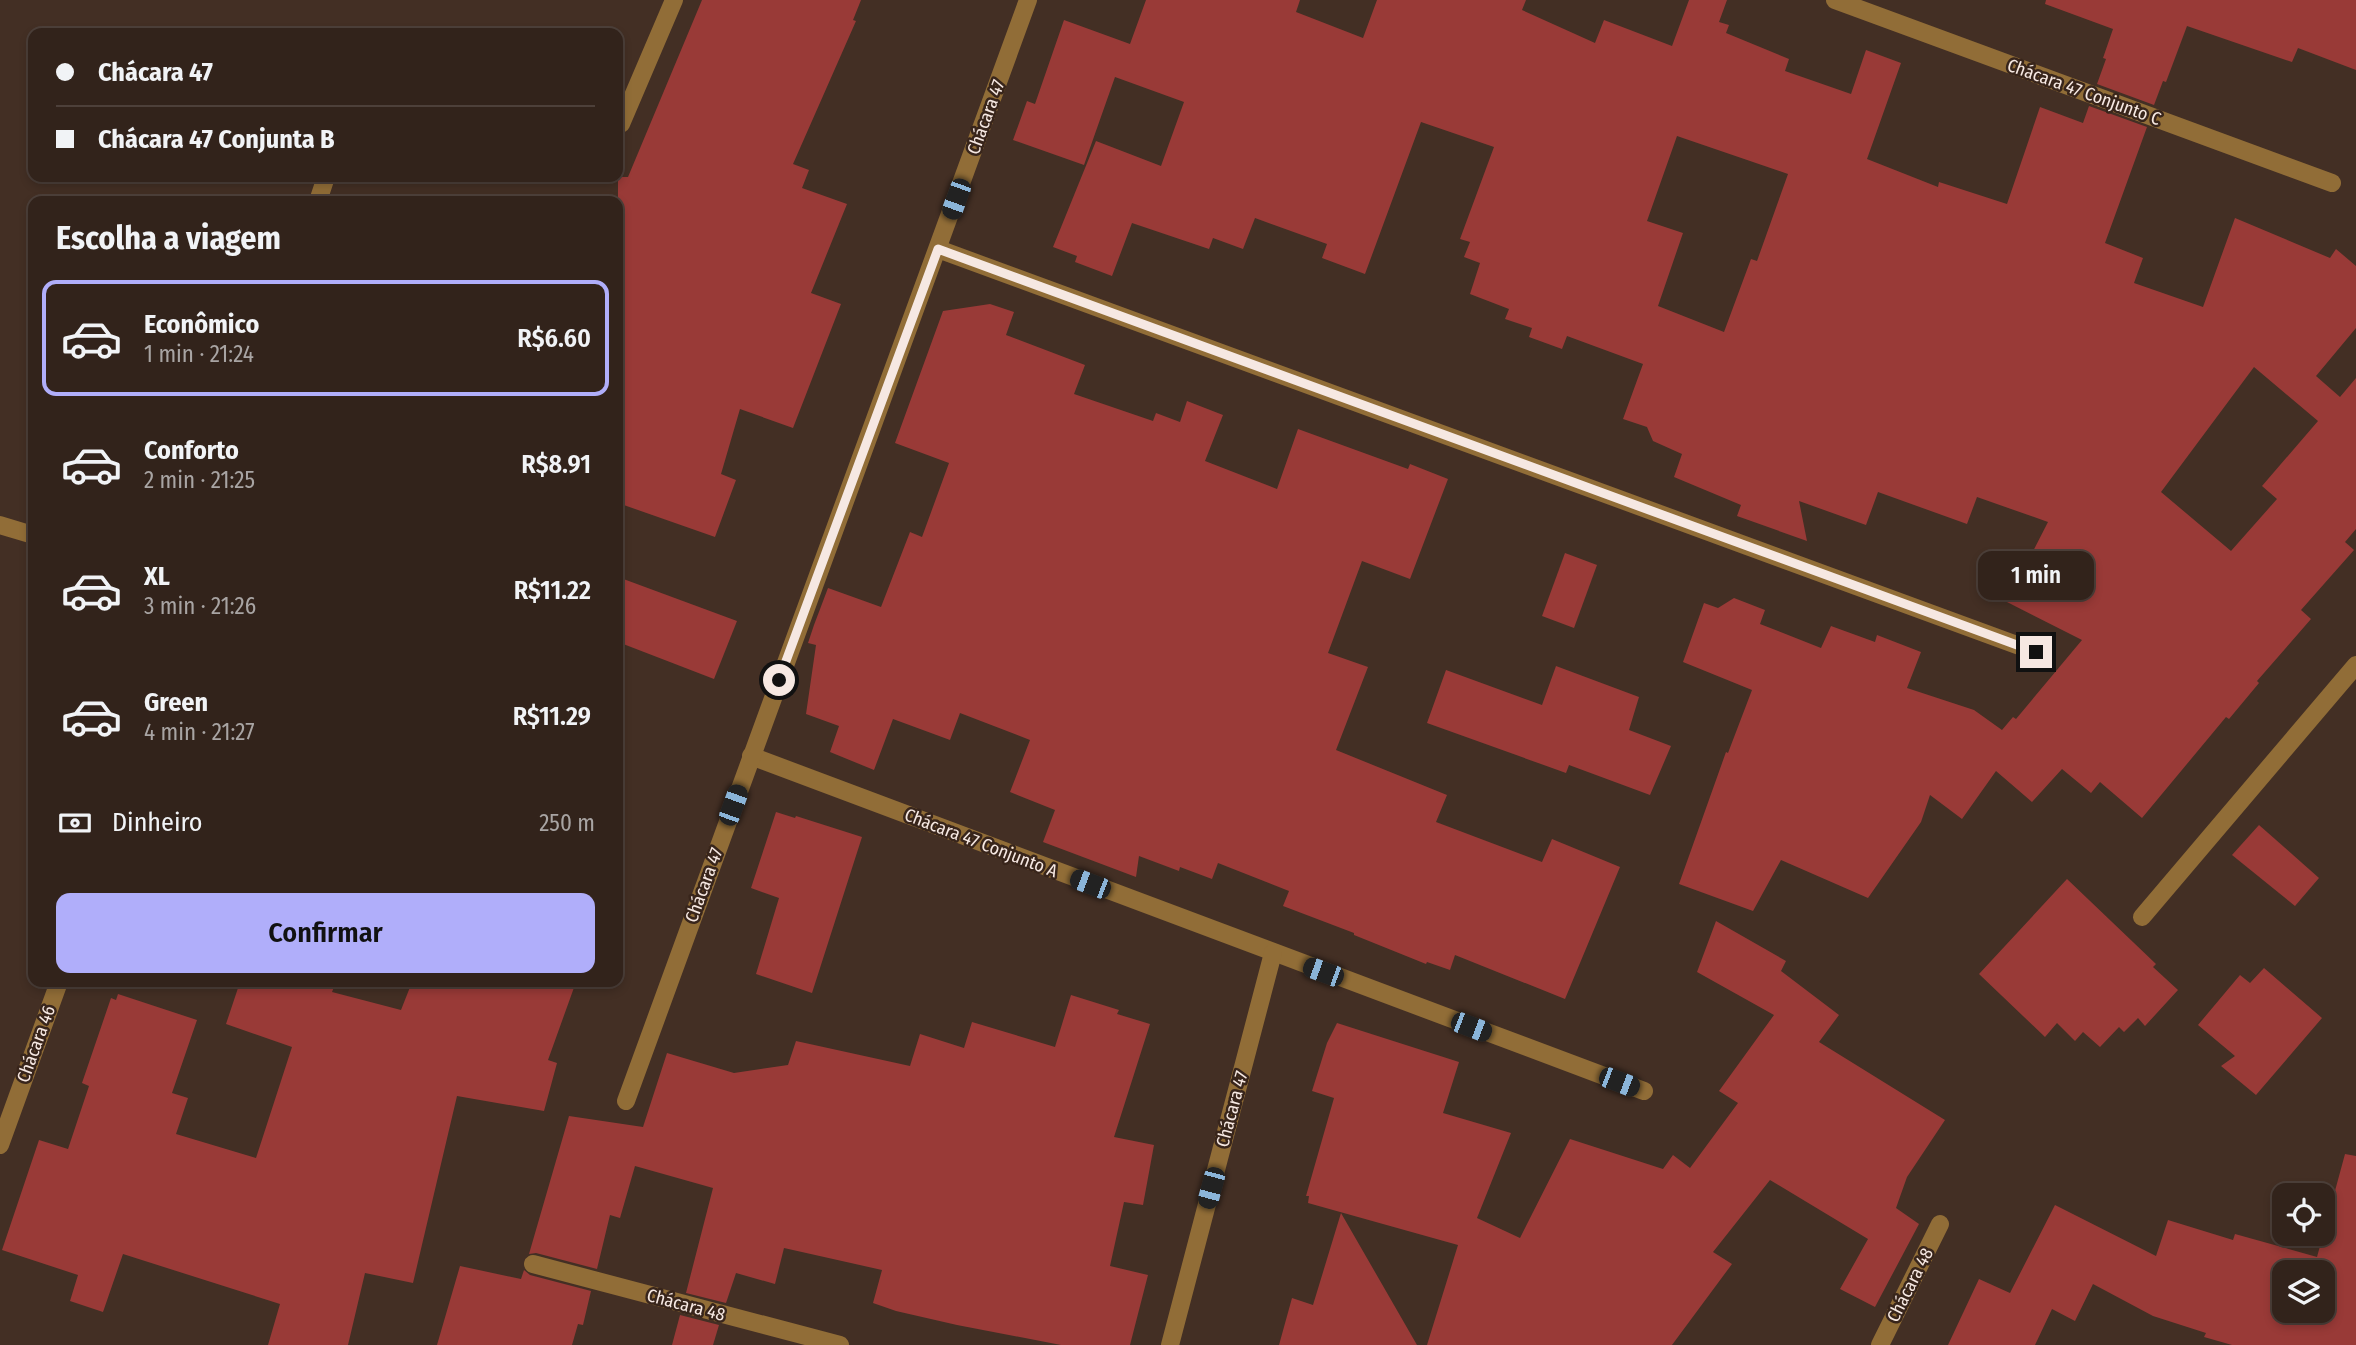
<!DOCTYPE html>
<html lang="pt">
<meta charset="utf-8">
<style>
:root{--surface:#32231b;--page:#3a2b24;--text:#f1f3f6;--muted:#a8a4a3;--line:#4d403a;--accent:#b0aefa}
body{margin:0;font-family:"Fira Sans Condensed",sans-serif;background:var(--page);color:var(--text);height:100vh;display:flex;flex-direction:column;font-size:26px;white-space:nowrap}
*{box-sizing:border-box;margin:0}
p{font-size:23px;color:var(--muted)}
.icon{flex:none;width:38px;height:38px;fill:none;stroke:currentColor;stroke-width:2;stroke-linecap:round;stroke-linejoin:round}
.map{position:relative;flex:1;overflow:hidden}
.panel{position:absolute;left:28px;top:196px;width:595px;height:791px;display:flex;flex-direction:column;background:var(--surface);border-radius:14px;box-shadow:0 4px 10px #0003,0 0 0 2px var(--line)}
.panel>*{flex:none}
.hud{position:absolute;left:28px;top:28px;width:595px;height:154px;border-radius:14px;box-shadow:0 4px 10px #0003,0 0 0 2px var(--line);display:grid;align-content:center;height:154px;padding:0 28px;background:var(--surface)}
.fabs{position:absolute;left:2272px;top:1183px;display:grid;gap:14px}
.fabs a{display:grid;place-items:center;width:63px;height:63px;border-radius:14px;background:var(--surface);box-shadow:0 4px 10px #0003,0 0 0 2px var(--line);font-size:35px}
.end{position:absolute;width:32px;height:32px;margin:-16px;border:9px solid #f6e8e2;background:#111;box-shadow:0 0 0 4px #111}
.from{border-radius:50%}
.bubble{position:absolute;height:49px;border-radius:14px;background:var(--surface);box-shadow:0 4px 10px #0003,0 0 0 2px var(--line);font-size:23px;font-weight:600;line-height:49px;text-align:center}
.car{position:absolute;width:21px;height:42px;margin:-21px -10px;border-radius:9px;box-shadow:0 0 5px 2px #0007;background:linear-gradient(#222 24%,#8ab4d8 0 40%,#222 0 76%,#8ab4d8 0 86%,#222 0)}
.hud b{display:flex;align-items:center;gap:24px;height:66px;font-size:26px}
.hud b+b{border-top:2px solid var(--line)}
.hud i{width:18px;height:18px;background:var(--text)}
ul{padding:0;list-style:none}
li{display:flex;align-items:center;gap:21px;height:116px;margin:0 14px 10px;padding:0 14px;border:4px solid transparent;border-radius:14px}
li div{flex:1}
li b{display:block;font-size:26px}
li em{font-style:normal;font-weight:600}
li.current{border-color:var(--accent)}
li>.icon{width:63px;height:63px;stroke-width:1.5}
h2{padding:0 28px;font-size:32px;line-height:84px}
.pay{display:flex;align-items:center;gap:18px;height:77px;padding:0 28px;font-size:26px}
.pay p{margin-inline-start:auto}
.cta{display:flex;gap:14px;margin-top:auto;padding:14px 28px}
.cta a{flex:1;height:80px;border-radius:14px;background:var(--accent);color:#111;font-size:28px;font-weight:600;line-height:80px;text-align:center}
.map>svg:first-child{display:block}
</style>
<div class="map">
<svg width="2356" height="1345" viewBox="0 0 2356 1345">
<rect width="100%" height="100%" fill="#432f24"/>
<!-- building -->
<g fill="#993a37" fill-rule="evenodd">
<polygon points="702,0 861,0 853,20 856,21 793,164 809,170 802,188 847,204 811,293 841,304 793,428 740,409 721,474 736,480 715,537 618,503 618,177 628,177"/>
<path d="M1146,0H1300L1296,12L1363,38L1377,0H1526L1522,10L1595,43L1604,20L1672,46L1689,0H1727L1719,22L1729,25L1726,33L1789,59L1785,71L1851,94L1866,50L1901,63L1867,159L1938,187L1939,182L2007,204L2040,107L2083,123L2089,106L2147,127L2105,243L2143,258L2134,283L2203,307L2235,218L2330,258L2336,249L2356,266V328L2316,376L2340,397L2356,378V529L2345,542L2354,550L2301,610L2311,619L2257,681L2259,683L2229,719L2226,717L2142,818L2100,782L2091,793L2062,769L2032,802L1996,771L1962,819L1930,795L1921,822L1868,898L1781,860L1753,911L1679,884L1726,752L1728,753L1752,690L1683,662L1704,603L1718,608L1734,598L1765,610L1760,624L1821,648L1831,626L1875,642L1877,635L1921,652L1907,688L1974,710L2002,730L2013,717L2016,719L2082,640L2007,602L2048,522L1977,497L1967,524L1878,492L1866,525L1799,501L1807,541L1737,516L1741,505L1674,477L1682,454L1653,441L1647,427L1623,419L1643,364L1567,336L1562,349L1529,337L1532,328L1505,319L1509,309L1470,294L1480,263L1464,257L1470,242L1460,239L1494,147L1421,122L1365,274L1322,258L1327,244L1255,218L1243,249L1213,238L1209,249L1132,223L1112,276L1075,262L1077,256L1053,247L1096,141L1161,166L1184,102L1115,77L1084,165L1013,140L1027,101L1035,104L1064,20L1130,44ZM1677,136L1788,174L1757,261L1751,259L1724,332L1658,306L1683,233L1647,221ZM2254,367L2318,421L2262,486L2277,499L2231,551L2161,492Z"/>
<polygon points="2046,0 2356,0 2356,70 2298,48 2292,62 2187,26 2166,82 2163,81 2154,105 2097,84 2106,59 2103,58 2113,29 2045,4"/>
<polygon points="990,304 1014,312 1006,335 1085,365 1074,394 1153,421 1156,413 1180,422 1187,401 1223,415 1205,461 1277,489 1298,429 1408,469 1410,464 1448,479 1410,579 1362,561 1328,653 1368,667 1336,750 1447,795 1436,822 1542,862 1552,839 1620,867 1565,999 1455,955 1450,970 1427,962 1426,964 1354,935 1354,933 1283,906 1289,891 1218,863 1212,879 1180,867 1179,871 1139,856 1136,877 1043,842 1055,810 1010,792 1030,740 960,713 950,740 893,719 874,770 830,752 839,726 806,714 816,645 808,643 814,625 828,588 881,607 910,532 922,537 949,463 895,443 943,311"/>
<polygon points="1565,553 1597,565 1574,628 1542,616"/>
<polygon points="618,577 737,621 714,679 618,642"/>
<polygon points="1556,666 1639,697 1629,730 1671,746 1650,795 1569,765 1566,773 1427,723 1446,670 1542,705"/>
<polygon points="776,812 795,818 796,816 862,837 812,993 756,974 779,898 751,888"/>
<polygon points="2259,825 2319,878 2295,906 2232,855"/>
<polygon points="2067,879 2156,964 2153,967 2178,990 2145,1026 2138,1018 2124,1032 2119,1027 2100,1047 2083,1032 2075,1041 2057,1023 2045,1037 1979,974"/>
<polygon points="1716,921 1786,961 1781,971 1839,1015 1819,1042 1945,1120 1907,1177 1896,1208 1919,1224 1875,1307 1840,1289 1868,1239 1770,1180 1713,1252 1732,1264 1672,1345 1427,1345 1458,1245 1308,1203 1309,1196 1306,1196 1334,1098 1312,1091 1327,1043 1337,1023 1459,1062 1443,1113 1511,1133 1477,1218 1520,1238 1570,1139 1663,1169 1673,1155 1690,1168 1738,1103 1719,1091 1774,1015 1697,972"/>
<polygon points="2264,968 2322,1018 2256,1095 2221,1066 2235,1056 2198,1025 2240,975 2250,983"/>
<polygon points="240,982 336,982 332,992 401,1010 412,982 576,982 548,1060 557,1063 544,1111 457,1096 413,1283 365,1273 348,1345 268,1345 280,1304 123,1254 103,1312 70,1301 78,1275 2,1250 39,1140 68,1149 89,1086 82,1083 111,998 116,1000 118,994 197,1020 172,1093 188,1098 176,1134 256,1158 292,1047 226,1024"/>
<polygon points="1071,995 1119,1010 1117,1014 1150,1024 1114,1137 1154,1145 1143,1205 1124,1202 1110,1266 1148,1275 1130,1345 1061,1345 957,1325 896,1311 873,1303 882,1270 784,1248 775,1284 736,1273 726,1303 686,1293 713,1188 635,1166 620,1218 610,1215 597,1269 536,1253 529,1254 569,1116 643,1127 667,1053 734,1073 788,1065 796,1041 910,1066 920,1034 964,1048 972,1022 1055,1047"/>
<path d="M2345,1154L2356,1156V1345H2232L2204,1337L2206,1333L2153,1316L2093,1284L2075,1321L2052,1309L2035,1345H1948L1979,1279L2010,1293L2055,1205L2156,1256L2168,1220L2233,1240L2235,1234L2317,1257ZM2284,1272H2322V1311H2284Z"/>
<polygon points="1341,1213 1417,1345 1279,1345 1292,1298 1313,1305"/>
<polygon points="460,1266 521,1279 524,1270 530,1275 591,1291 583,1325 578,1324 572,1345 437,1345"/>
<polygon points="680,1315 719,1325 713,1345 672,1345"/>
</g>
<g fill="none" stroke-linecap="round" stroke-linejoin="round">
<!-- minor -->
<g stroke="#916d37" stroke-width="18">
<polyline points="1835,0 2332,183"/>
<polyline points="621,124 674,0"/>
<polyline points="318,201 326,177"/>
<polyline points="938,249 2036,652"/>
<polyline points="0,525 33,535"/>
<polyline points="751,756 1644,1091"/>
<polyline points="2142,917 2356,665"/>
<polyline points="626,1101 1028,0"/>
<polyline points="0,1145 59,982"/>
<polyline points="533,1264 840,1345"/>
<polyline points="1170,1345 1273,953"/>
<polyline points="1880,1345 1940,1224"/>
</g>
</g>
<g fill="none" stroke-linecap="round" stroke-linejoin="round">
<!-- route -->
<polyline stroke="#f6e8e2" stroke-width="9" points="779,680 938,249 2036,652"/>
</g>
<g text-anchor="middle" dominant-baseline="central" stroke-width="5" stroke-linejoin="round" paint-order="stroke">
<!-- street labels -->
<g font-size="18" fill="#f6e8e2" stroke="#38251b">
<text transform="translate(2084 92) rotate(20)">Chácara 47 Conjunto C</text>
<text transform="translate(986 117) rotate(-70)">Chácara 47</text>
<text transform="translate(981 843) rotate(21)">Chácara 47 Conjunto A</text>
<text transform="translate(704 885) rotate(-70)">Chácara 47</text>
<text transform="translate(36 1044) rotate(-70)">Chácara 46</text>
<text transform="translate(1232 1109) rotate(-75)">Chácara 47</text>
<text transform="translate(1910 1285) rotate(-63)">Chácara 48</text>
<text transform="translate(686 1305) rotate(15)">Chácara 48</text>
</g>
</g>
</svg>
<div class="fabs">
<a><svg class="icon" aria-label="locate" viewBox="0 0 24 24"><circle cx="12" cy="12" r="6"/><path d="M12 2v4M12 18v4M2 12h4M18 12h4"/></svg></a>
<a><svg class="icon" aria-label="layers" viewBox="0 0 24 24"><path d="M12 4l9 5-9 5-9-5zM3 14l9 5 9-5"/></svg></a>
</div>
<i class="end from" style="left:779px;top:680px"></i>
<i class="end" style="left:2036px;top:652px"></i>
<div class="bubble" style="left:1978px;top:551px;width:116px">1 min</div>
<i class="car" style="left:956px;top:199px;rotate:200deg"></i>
<i class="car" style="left:733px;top:805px;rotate:20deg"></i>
<i class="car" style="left:1090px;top:884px;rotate:291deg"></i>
<i class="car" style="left:1323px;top:972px;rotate:290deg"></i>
<i class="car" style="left:1471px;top:1027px;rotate:111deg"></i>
<i class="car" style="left:1619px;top:1082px;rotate:111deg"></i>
<i class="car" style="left:1211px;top:1188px;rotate:195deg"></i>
<div class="hud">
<b><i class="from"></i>Chácara 47</b>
<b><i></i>Chácara 47 Conjunta B</b>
</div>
<section class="panel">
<h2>Escolha a viagem</h2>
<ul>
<li class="current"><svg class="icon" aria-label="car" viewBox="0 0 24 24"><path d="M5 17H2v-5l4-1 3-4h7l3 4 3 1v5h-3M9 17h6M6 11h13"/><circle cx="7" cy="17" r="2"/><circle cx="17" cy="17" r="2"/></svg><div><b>Econômico</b><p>1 min · 21:24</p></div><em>R$6.60</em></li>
<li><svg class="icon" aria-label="car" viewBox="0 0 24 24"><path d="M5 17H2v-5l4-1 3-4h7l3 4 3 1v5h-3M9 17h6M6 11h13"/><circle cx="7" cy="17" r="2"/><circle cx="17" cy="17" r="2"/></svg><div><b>Conforto</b><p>2 min · 21:25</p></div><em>R$8.91</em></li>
<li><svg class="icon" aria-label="car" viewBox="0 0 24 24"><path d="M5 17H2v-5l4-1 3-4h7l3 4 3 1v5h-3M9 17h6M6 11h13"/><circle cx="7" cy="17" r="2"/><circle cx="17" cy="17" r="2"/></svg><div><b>XL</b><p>3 min · 21:26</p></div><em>R$11.22</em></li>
<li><svg class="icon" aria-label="car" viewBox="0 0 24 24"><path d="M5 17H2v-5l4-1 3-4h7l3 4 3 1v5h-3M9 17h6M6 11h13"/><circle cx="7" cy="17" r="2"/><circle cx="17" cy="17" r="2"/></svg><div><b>Green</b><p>4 min · 21:27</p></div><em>R$11.29</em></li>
</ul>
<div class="pay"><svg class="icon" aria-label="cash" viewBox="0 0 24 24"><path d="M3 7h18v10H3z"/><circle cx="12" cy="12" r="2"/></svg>Dinheiro<p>250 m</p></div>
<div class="cta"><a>Confirmar</a></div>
</section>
</div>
